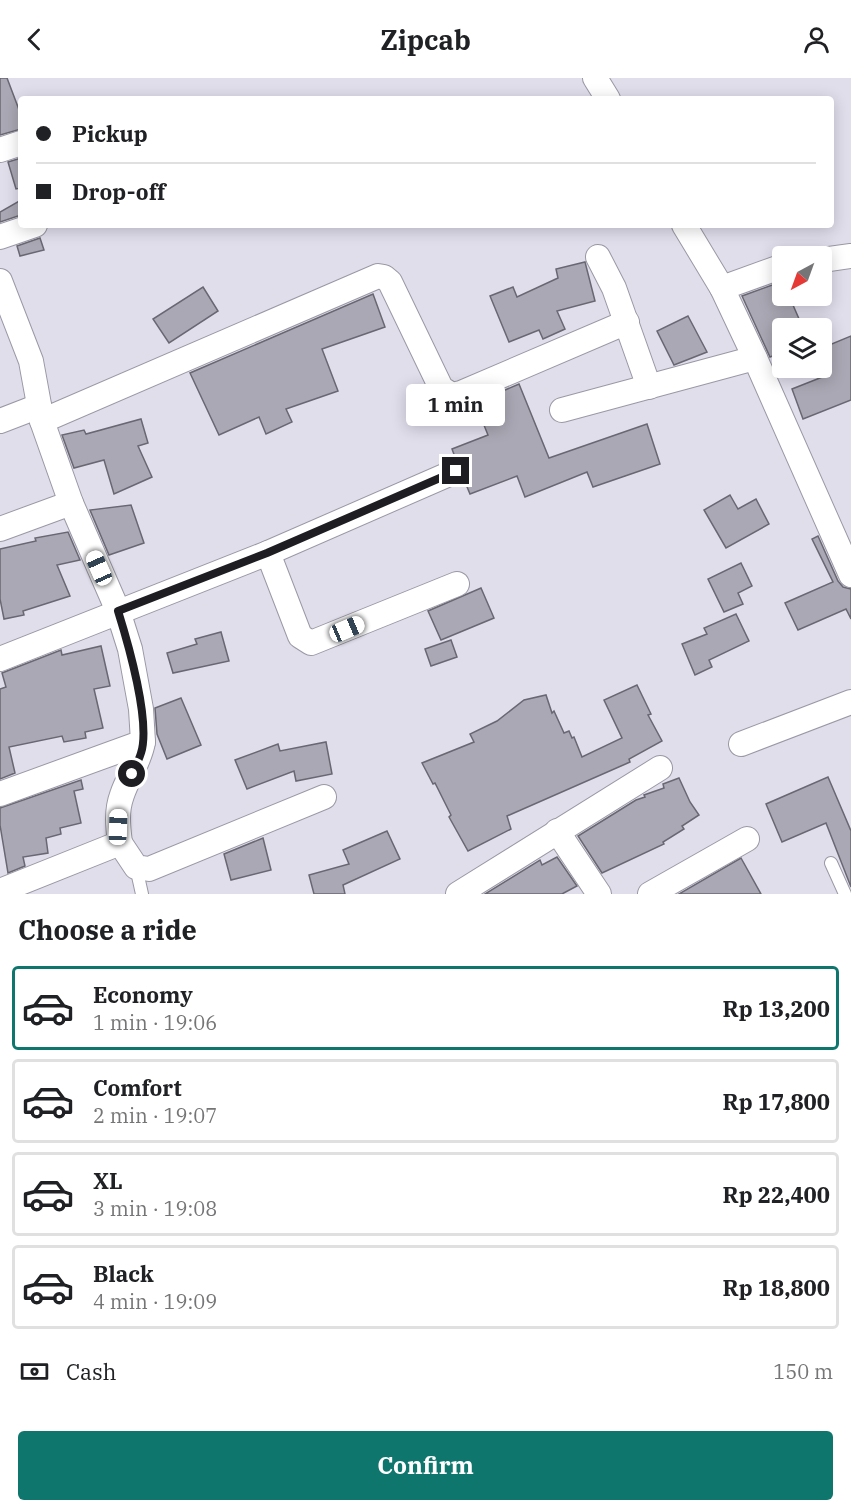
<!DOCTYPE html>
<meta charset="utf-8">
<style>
:root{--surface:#fff;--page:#f2f2f2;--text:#202124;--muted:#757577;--line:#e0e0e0;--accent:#0f766e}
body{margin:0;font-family:"IBM Plex Serif",serif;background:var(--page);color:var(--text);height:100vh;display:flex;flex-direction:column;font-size:22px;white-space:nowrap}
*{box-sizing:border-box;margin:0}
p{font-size:20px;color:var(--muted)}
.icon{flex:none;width:33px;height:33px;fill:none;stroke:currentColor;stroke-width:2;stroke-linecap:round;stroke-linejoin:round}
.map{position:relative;height:816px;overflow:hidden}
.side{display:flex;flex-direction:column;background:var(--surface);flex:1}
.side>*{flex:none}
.hud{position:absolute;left:18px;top:18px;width:816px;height:132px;border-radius:6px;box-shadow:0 3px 15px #0003;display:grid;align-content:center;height:132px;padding:0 18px;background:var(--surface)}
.needle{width:39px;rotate:221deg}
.tools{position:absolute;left:772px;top:168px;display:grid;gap:12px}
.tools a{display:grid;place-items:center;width:60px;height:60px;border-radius:6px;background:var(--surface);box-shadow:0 3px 15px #0003;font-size:30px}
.end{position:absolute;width:27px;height:27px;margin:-14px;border:8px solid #1e1d22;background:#fff;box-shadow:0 0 0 3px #fff}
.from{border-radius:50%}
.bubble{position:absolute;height:42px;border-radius:6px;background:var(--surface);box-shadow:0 3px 15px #0003;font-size:20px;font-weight:700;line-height:42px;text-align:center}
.car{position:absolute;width:18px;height:36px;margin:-18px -9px;border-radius:8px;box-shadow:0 0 4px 2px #0007;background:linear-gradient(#fff 24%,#345 0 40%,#fff 0 76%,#345 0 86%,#fff 0)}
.hud b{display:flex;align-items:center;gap:21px;height:57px;font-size:22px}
.hud b+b{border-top:2px solid var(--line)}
.hud i{width:15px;height:15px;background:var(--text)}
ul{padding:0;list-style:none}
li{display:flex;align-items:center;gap:18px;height:84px;margin:0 12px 9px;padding:0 6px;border:3px solid var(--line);border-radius:6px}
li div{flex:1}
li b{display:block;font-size:22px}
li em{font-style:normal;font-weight:700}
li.active{border-color:var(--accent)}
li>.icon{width:54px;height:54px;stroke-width:1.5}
h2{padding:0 18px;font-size:27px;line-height:72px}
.pay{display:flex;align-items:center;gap:15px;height:66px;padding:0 18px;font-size:22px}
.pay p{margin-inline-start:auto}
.button{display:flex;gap:12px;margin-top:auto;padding:12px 18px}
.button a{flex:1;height:69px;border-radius:6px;background:var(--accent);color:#fff;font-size:24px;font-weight:700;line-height:69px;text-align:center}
header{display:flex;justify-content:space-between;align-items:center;height:78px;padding:0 18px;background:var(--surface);font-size:27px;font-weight:700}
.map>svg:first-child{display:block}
</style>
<header><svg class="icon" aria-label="back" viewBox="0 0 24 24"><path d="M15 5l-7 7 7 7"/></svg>Zipcab<svg class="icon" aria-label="person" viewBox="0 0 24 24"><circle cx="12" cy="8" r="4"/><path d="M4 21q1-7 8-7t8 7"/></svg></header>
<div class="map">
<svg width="851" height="816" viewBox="0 0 851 816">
<rect width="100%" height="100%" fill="#e1deec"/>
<!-- building -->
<g fill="#aaa8b4" stroke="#696772" stroke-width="1.5">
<polygon points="0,0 7,0 21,37 21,51 0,57"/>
<polygon points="21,80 21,110 16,111 8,84"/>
<polygon points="21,122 21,137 0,144 0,134"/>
<polygon points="40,160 44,172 20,178 17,168"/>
<polygon points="585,184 595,223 557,233 565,251 543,261 539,252 509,264 490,218 513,209 517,219 558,200 556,191"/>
<polygon points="783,203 783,218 789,218 803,250 783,250 783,274 770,279 742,218"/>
<polygon points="203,209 218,233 169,265 153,241"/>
<polygon points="373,216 385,249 322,271 338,313 286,331 292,344 266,356 259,339 219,357 190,295"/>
<polygon points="688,238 707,274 674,287 657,253"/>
<polygon points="851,258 851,322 803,341 792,311 830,296 822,289 822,270"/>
<polygon points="519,306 549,380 647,346 660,386 593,409 587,394 525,419 517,398 470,416 465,404 470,395 469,388 464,381 455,379 452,371 488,357 475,325"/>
<polygon points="141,341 148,365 138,368 152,399 114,416 104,382 74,390 62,357 84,352 86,356"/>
<polygon points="730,417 738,431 756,421 769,446 726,470 704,432"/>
<polygon points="131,427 144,465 109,477 90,432"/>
<polygon points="68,454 80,482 57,487 70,518 23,533 24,537 4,541 0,521 0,471 36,463 35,460"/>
<polygon points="818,458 838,503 843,509 851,511 851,541 846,531 798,552 785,525 833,504 812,461"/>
<polygon points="741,485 752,508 738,515 743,526 724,534 708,501"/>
<polygon points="481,510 494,540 441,562 428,533"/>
<polygon points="736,536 749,563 709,582 712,589 695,597 682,566 707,556 704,550"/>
<polygon points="221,554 229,583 173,595 167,575 197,566 195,561"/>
<polygon points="451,562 457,579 431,588 425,571"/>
<polygon points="101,568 110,608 94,611 103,650 85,654 86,660 64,664 62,658 9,669 15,695 0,701 0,611 6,609 2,595 61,572 62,577"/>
<polygon points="637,607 651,636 648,637 662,663 629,681 630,684 507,738 511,751 468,773 449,739 451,737 435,705 433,706 422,685 474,664 470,656 497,643 524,622 546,617 552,635 554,633 564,655 569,653 572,660 574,659 582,679 622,660 604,622"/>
<polygon points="181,620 201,667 167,681 157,656 155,630"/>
<polygon points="326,664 332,696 296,703 294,693 247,711 235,682 278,666 280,673"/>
<polygon points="828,699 851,753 851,809 826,745 782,764 766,726"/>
<polygon points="679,700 690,724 699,737 682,748 684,751 663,764 664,766 602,795 578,758 636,722 645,719 644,717 664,710 663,706"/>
<polygon points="81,702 83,711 74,713 81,745 60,750 61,756 46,760 48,775 23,779 25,788 8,795 0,747 0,730"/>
<polygon points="387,753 400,781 343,807 345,816 314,816 309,797 349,786 343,772"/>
<polygon points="263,760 271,792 231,802 224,776"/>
<polygon points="557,779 577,808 562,816 485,816 540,782 542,787"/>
<polygon points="741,780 761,816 679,816"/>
</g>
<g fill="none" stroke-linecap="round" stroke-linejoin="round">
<defs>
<g id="lane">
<polyline points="831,785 845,816"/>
<polyline points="136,789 142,816"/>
</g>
<g id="street">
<polyline points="595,0 608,21"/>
<polyline points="0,72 21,65"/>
<polyline points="684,147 722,210 755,280 851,497"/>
<polyline points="0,159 35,147"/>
<polyline points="598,179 614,210 649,309"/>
<polyline points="822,182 851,178"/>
<polyline points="0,203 31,283 42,343 71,425 118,533 130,571 141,631 143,664 0,716"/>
<polyline points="722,210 783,188"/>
<polyline points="562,332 755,280"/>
<polyline points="0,343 39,328"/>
<polyline points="42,343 378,198 384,199 390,204 441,310 452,317 461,315 627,244"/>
<polyline points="0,451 71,425"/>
<polyline points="268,475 456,393"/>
<polyline points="0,581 268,475 300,558 311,565 457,506"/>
<polyline points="741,666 851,624"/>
<polyline points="557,753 599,816"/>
<polyline points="120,765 136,789 149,791 324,719"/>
<path d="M0,813L120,765C118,749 116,733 122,717C128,699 140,683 143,664"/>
<polyline points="458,816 660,690"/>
<polyline points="650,816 747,761"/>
</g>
</defs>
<!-- lane casing -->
<use href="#lane" stroke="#9b98a5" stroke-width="14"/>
<!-- street casing -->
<use href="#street" stroke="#9b98a5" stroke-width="26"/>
<!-- lane -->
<use href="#lane" stroke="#fff" stroke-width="12"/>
<!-- street -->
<use href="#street" stroke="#fff" stroke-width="24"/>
</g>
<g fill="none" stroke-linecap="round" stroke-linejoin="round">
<!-- route -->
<path stroke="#1e1d22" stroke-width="8" d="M132,696C135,689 139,682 141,675C151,644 128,565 118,533L267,475L456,393"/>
</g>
</svg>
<div class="tools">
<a><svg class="needle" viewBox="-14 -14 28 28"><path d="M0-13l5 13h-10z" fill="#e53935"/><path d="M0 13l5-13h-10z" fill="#757577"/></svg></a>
<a><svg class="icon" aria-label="layers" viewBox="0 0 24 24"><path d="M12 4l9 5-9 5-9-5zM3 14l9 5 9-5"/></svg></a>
</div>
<i class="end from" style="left:132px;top:696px"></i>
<i class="end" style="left:456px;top:393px"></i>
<div class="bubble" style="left:406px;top:306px;width:99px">1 min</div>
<i class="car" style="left:99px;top:490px;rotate:336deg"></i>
<i class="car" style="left:347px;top:551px;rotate:67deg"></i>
<i class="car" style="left:118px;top:749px;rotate:2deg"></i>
<div class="hud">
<b><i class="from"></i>Pickup</b>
<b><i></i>Drop-off</b>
</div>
</div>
<section class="side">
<h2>Choose a ride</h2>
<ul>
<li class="active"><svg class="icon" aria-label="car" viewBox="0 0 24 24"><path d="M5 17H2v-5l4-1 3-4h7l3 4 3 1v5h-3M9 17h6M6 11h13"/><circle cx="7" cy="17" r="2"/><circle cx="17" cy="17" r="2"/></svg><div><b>Economy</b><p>1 min · 19:06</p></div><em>Rp 13,200</em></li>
<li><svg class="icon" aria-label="car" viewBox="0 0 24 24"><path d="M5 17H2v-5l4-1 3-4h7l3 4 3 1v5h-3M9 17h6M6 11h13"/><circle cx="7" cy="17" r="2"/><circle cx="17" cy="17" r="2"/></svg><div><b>Comfort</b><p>2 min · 19:07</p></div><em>Rp 17,800</em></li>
<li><svg class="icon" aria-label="car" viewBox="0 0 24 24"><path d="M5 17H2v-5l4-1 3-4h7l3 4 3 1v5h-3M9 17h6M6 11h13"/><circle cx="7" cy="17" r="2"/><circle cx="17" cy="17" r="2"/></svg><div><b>XL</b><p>3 min · 19:08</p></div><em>Rp 22,400</em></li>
<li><svg class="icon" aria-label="car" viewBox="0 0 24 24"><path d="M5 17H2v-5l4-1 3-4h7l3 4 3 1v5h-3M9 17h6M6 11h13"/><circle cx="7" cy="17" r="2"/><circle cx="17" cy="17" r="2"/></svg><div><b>Black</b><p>4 min · 19:09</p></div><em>Rp 18,800</em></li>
</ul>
<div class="pay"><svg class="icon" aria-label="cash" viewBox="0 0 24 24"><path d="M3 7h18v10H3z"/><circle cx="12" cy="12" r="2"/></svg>Cash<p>150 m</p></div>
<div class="button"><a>Confirm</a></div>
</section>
